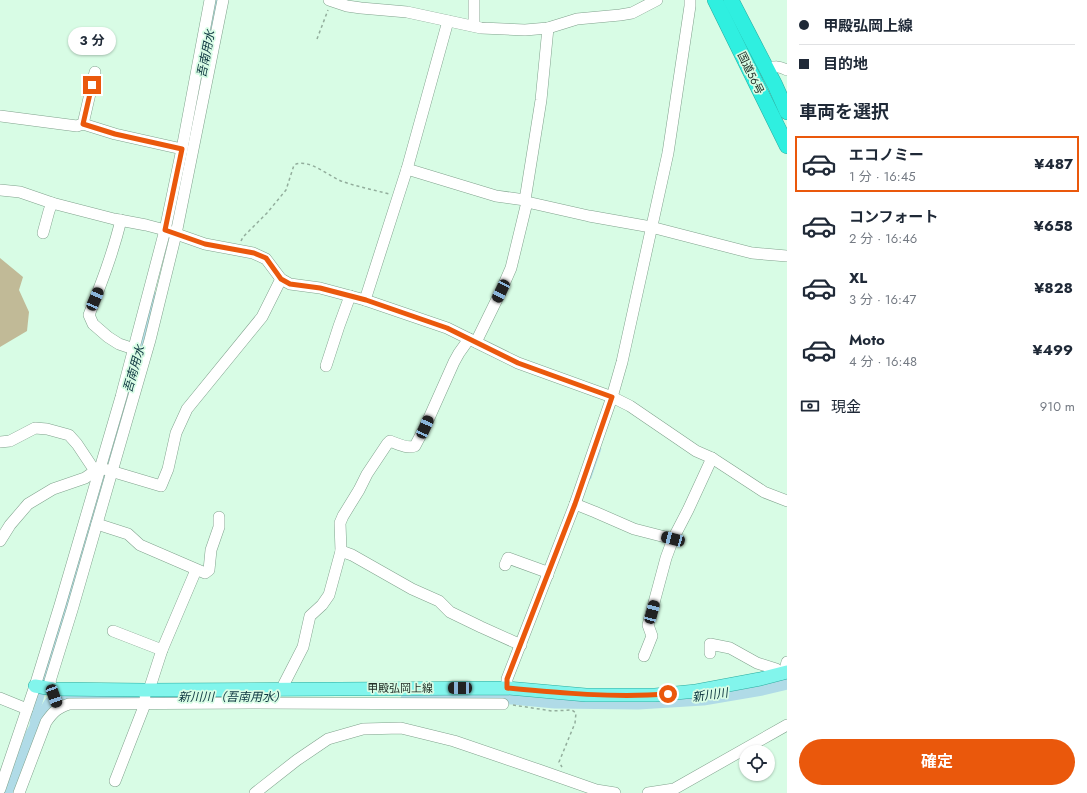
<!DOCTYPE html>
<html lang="ja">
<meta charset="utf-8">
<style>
:root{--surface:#fff;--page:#f6f6f7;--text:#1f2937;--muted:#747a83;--line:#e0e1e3;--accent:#ea580c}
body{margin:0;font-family:Jost,"Noto Sans JP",sans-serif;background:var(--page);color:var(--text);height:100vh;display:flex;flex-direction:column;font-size:15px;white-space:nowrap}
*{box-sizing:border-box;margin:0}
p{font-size:13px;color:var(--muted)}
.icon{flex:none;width:22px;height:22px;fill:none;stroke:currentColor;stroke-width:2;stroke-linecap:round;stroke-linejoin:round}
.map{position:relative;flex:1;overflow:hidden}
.sheet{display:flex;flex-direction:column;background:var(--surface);width:300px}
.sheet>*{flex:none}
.banner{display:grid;align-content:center;height:88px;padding:0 12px;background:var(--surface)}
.buttons{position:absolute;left:739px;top:745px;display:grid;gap:8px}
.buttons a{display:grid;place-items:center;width:36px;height:36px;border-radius:50%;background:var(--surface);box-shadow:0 1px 3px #0004;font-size:20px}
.end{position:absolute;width:18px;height:18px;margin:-9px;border:5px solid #ea580c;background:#fff;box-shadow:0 0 0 2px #fff}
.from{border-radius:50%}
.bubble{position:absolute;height:28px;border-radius:14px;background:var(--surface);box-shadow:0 1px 3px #0004;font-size:13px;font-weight:700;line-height:28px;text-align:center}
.car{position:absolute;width:12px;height:24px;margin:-12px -6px;border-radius:5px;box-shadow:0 0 3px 1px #0007;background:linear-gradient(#222 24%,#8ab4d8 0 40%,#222 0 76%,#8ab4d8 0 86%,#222 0)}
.banner b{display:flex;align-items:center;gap:14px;height:38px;font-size:15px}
.banner b+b{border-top:1px solid var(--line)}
.banner i{width:10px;height:10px;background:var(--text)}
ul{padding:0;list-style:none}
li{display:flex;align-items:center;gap:12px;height:56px;margin:0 8px 6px;padding:0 4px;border:2px solid transparent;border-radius:0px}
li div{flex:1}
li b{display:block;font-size:15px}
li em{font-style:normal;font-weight:700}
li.selected{border-color:var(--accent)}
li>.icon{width:36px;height:36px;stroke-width:1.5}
h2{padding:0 12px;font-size:18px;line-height:48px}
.pay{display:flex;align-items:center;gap:10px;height:44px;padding:0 12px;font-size:15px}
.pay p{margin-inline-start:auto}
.primary-button{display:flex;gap:8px;margin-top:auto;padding:8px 12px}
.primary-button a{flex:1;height:46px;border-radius:24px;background:var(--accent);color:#fff;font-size:16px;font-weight:700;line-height:46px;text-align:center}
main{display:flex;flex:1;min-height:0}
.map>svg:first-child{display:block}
</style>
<main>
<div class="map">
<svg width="787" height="793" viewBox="0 0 787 793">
<rect width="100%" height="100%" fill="#d8fce5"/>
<!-- forest -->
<polygon fill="#c1ba97" points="0,258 23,277 19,290 29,312 27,331 0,347"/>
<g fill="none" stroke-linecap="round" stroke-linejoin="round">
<!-- stream -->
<g stroke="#b0dbe7" stroke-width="2.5">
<polyline points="590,478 600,449"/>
<polyline points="512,697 512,696"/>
</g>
<!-- canal -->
<g stroke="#b0dbe7" stroke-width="9">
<polyline points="207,53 216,0"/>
<polyline points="33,734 36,709 110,456 155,297"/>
</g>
<!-- river -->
<g stroke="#b0dbe7" stroke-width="15">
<polyline points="408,699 512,697 555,701 638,702 703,698 762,688 787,682"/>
<polyline points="11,793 33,734 51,704 68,697 220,698"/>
</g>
<defs>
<g id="minor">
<polyline points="329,0 347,6 361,8 407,12 481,28 525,30 548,28 577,19 620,15 632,13 657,0"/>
<polyline points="474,0 474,26"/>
<path d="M767,69C775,66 779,66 787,70"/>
<polyline points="0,116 77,126 83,124 115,134 182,149"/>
<polyline points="83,124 95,72"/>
<polyline points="407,169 496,196 525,200 527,202"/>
<polyline points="0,190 20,192 52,203 114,219 146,225 165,230 205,244 253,253 266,259 281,279 290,284 320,288 365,300 447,328 518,363 612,397 630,406 696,451 712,458 764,492 787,501"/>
<polyline points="525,200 541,100 548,28"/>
<path d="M121,220C113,253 101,284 89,315L93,324L108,337L119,344L134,349"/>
<polyline points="43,233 49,211 52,203"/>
<polyline points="365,300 407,169 448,21"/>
<polyline points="476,342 501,291 511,268 527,202 589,216 651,227 752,253 787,256"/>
<polyline points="326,366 339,326 350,296"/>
<polyline points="0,442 10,441 35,428 47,429 69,435 77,444 95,471 101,468 104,469 161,486 168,469 176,433 187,409 262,317 281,279"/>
<polyline points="575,504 595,512 634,529 673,539"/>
<polyline points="97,524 128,534 140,545 205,573 209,570 211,550 219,527 219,517"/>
<polyline points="0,541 10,525 28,504 53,489 85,478 95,471"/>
<path d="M341,551L340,523L343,516L359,490L367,474L387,444L390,441C398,444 407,449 415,446L425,427L454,362L459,353L469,339"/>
<polyline points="505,565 508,558 544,571 548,575"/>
<polyline points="113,631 162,650"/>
<polyline points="710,653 710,644 730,648 757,663 776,669 781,674"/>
<polyline points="644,656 652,636 648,625 666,558 673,539 688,510 712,458"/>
<polyline points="784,673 787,662"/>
<polyline points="507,688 507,679 575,504 612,397 622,362 668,153 690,6 690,0"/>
<polyline points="284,689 284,684 303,647 310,616 322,605 329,595 341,551 352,555 412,589 439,601 450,612 481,627 521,645"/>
<polyline points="149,690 162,650 196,570"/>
<polyline points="0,698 27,709"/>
<polyline points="59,707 54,696 50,681 72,610 150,340 176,234 223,0"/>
<polyline points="115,781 145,704 145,698"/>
<polyline points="0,789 35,686 60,605 121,397 165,230 182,149 210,0"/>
<path d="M19,793L46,722C53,712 57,708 69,704L252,703L503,704"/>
<polyline points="255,793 297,760 328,739 363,729 401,728 454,741 539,770 596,790 615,793"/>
<polyline points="648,793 674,789 787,725"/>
</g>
<polyline id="major" points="35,686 53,689 145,690 507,688 586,695 655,695 696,691 760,679 787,672"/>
<g id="highway">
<polyline points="715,0 787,146"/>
<polyline points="731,0 775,85 787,112"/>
</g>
</defs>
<!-- minor casing -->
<use href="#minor" stroke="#80a28d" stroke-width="12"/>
<!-- major casing -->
<use href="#major" stroke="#2aac9f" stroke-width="14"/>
<!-- highway casing -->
<use href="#highway" stroke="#2aac9f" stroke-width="16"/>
<!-- path -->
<g stroke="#92ad9c" stroke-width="1.5" stroke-dasharray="3 3" stroke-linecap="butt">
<polyline points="317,39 328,10"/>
<path d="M241,241L243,237L267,213L286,190L294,165C309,157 330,178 344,182C359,187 374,190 389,194"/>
<polyline points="513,705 552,711 572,710 576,713 575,723 559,762 562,767"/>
</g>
<!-- minor -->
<use href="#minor" stroke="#fff" stroke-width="11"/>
<!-- major -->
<use href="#major" stroke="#82f5ec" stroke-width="13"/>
<!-- highway -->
<use href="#highway" stroke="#2fefe0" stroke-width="15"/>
</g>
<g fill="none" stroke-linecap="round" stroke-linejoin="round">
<!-- route -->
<path stroke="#ea580c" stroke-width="5" d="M92,85L83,124L115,134L182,149L165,230L205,244L254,253L266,258L281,279L290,284L320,288L366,300L447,328L518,363L612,397L575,504L507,679V688C560,693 614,698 668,694"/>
</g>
<g text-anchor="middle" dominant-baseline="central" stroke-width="3.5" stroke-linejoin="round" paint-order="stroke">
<!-- street labels -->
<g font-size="11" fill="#222f27" stroke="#d8fce5">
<text transform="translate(751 73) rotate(64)">国道56号</text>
<text x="400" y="688">甲殿弘岡上線</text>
</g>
<!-- water labels -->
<g font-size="12" font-style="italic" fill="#0c353f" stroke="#d8fce5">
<text transform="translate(206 54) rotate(-79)">吾南用水</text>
<text transform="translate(134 369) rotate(-74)">吾南用水</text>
<text transform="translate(710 695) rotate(-8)">新川川</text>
<text x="232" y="697">新川川（吾南用水）</text>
</g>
</g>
</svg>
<div class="buttons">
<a><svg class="icon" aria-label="locate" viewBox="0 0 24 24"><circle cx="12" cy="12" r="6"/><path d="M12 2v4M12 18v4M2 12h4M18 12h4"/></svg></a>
</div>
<i class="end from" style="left:668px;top:694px"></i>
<i class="end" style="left:92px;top:85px"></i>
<div class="bubble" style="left:68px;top:27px;width:48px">3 分</div>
<i class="car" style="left:501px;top:291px;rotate:206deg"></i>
<i class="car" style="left:95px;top:299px;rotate:23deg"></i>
<i class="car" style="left:425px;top:427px;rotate:24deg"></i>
<i class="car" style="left:673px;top:539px;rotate:285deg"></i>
<i class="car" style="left:652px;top:612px;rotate:15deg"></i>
<i class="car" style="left:460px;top:688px;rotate:270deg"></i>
<i class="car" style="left:54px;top:696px;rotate:160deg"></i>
</div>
<section class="sheet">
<div class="banner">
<b><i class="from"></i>甲殿弘岡上線</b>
<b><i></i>目的地</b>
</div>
<h2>車両を選択</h2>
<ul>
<li class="selected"><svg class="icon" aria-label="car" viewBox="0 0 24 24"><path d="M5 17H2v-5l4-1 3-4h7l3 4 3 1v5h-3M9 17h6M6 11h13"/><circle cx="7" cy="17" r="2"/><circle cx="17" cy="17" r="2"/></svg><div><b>エコノミー</b><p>1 分 · 16:45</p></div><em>¥487</em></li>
<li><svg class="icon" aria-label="car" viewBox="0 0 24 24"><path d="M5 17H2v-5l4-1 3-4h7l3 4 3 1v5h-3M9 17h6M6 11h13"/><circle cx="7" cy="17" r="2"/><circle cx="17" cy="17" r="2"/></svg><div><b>コンフォート</b><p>2 分 · 16:46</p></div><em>¥658</em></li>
<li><svg class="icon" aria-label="car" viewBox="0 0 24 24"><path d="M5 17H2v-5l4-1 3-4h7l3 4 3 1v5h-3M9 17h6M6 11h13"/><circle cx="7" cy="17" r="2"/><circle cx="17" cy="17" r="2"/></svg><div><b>XL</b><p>3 分 · 16:47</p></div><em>¥828</em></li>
<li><svg class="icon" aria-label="car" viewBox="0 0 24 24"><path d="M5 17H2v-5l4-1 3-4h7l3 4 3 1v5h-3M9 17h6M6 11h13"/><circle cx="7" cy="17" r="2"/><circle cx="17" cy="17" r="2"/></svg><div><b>Moto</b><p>4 分 · 16:48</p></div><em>¥499</em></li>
</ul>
<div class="pay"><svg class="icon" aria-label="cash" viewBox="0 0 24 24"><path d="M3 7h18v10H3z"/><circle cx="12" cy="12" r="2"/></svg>現金<p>910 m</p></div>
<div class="primary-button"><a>確定</a></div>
</section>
</main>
